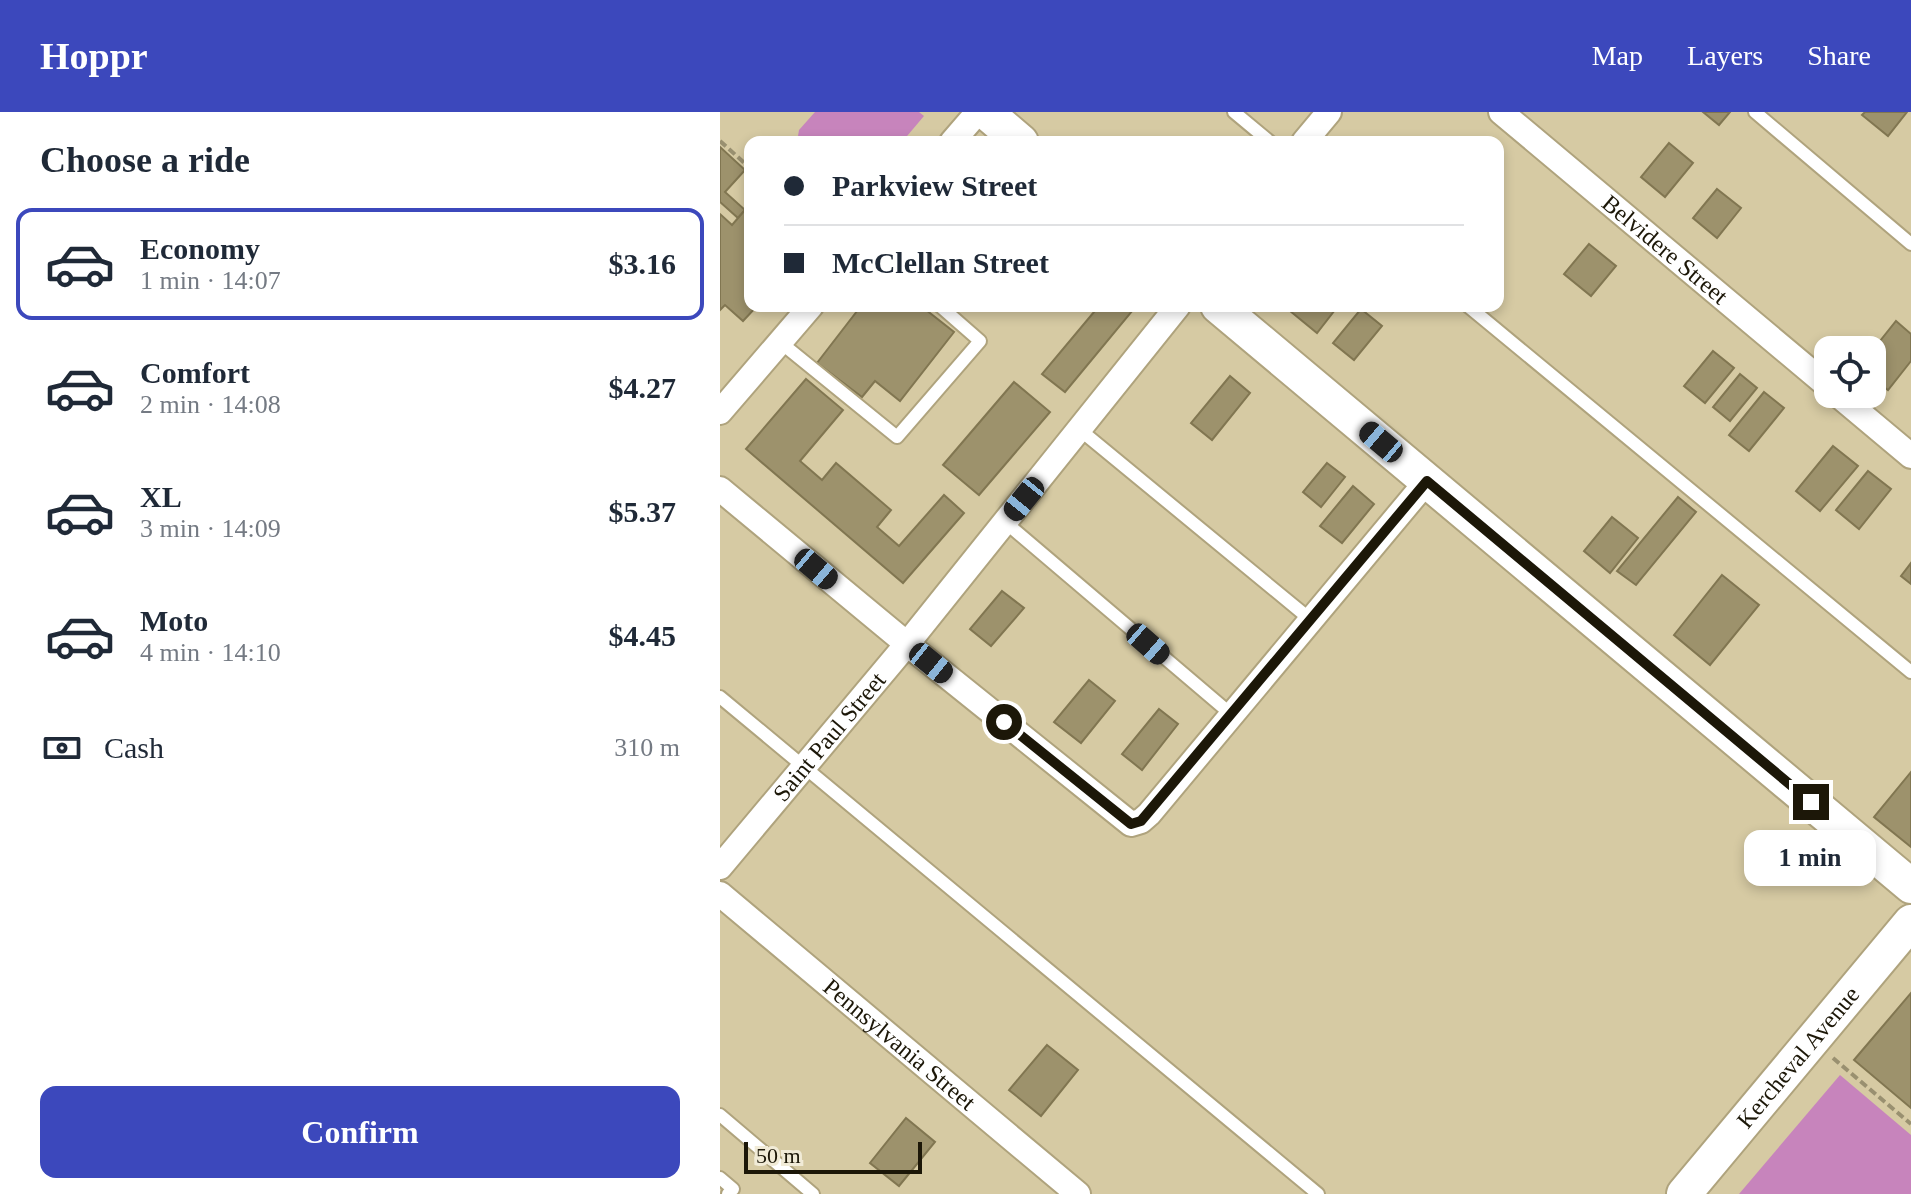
<!DOCTYPE html>
<meta charset="utf-8">
<style>
:root{--surface:#fff;--page:#f2f2f3;--text:#1f2937;--muted:#747a83;--line:#e0e1e3;--accent:#3c48bc}
body{margin:0;font-family:Georgia,serif;background:var(--page);color:var(--text);height:100vh;display:flex;flex-direction:column;font-size:30px;white-space:nowrap}
*{box-sizing:border-box;margin:0}
p{font-size:26px;color:var(--muted)}
.icon{flex:none;width:44px;height:44px;fill:none;stroke:currentColor;stroke-width:2;stroke-linecap:round;stroke-linejoin:round}
.map{position:relative;flex:1;overflow:hidden}
.details{display:flex;flex-direction:column;background:var(--surface);width:720px}
.details>*{flex:none}
.banner{position:absolute;left:24px;top:24px;width:760px;height:176px;border-radius:16px;box-shadow:0 4px 12px #0003;display:grid;align-content:center;height:176px;padding:0 40px;background:var(--surface)}
.fabs{position:absolute;left:1094px;top:224px;display:grid;gap:16px}
.fabs a{display:grid;place-items:center;width:72px;height:72px;border-radius:16px;background:var(--surface);box-shadow:0 4px 12px #0003;font-size:40px}
.scale{position:absolute;left:24px;bottom:20px;width:178px;box-sizing:border-box;padding-left:8px;border:4px solid #1c1708;border-top:0;font-size:22px;line-height:28px;white-space:nowrap;color:#1c1708;-webkit-text-stroke:6px #f1ebd7;paint-order:stroke}
.end{position:absolute;width:36px;height:36px;margin:-18px;border:10px solid #1c1708;background:#fff;box-shadow:0 0 0 4px #fff}
.from{border-radius:50%}
.bubble{position:absolute;height:56px;border-radius:16px;background:var(--surface);box-shadow:0 4px 12px #0003;font-size:26px;font-weight:700;line-height:56px;text-align:center}
.car{position:absolute;width:24px;height:48px;margin:-24px -12px;border-radius:10px;box-shadow:0 0 6px 2px #0007;background:linear-gradient(#222 24%,#8ab4d8 0 40%,#222 0 76%,#8ab4d8 0 86%,#222 0)}
.banner b{display:flex;align-items:center;gap:28px;height:76px;font-size:30px}
.banner b+b{border-top:2px solid var(--line)}
.banner i{width:20px;height:20px;background:var(--text)}
ul{padding:0;list-style:none}
li{display:flex;align-items:center;gap:24px;height:112px;margin:0 16px 12px;padding:0 24px;border:4px solid transparent;border-radius:16px}
li div{flex:1}
li b{display:block;font-size:30px}
li em{font-style:normal;font-weight:700}
li.current{border-color:var(--accent)}
li>.icon{width:72px;height:72px;stroke-width:1.5}
h2{padding:0 40px;font-size:36px;line-height:96px}
.pay{display:flex;align-items:center;gap:20px;height:88px;padding:0 40px;font-size:30px}
.pay p{margin-inline-start:auto}
.cta{display:flex;gap:16px;margin-top:auto;padding:16px 40px}
.cta a{flex:1;height:92px;border-radius:16px;background:var(--accent);color:#fff;font-size:32px;font-weight:700;line-height:92px;text-align:center}
header{display:flex;align-items:center;gap:48px;box-sizing:border-box;height:112px;padding:0 40px;background:var(--accent);color:#fff}
header strong{font-size:38px}
nav{display:flex;gap:44px;margin-inline-start:auto;font-size:28px}
main{display:flex;flex:1;min-height:0}
.map>svg:first-child{display:block}
</style>
<header>
<strong>Hoppr</strong>
<nav><a>Map</a><a>Layers</a><a>Share</a></nav>
</header>
<main>
<section class="details">
<h2>Choose a ride</h2>
<ul>
<li class="current"><svg class="icon" aria-label="car" viewBox="0 0 24 24"><path d="M5 17H2v-5l4-1 3-4h7l3 4 3 1v5h-3M9 17h6M6 11h13"/><circle cx="7" cy="17" r="2"/><circle cx="17" cy="17" r="2"/></svg><div><b>Economy</b><p>1 min · 14:07</p></div><em>$3.16</em></li>
<li><svg class="icon" aria-label="car" viewBox="0 0 24 24"><path d="M5 17H2v-5l4-1 3-4h7l3 4 3 1v5h-3M9 17h6M6 11h13"/><circle cx="7" cy="17" r="2"/><circle cx="17" cy="17" r="2"/></svg><div><b>Comfort</b><p>2 min · 14:08</p></div><em>$4.27</em></li>
<li><svg class="icon" aria-label="car" viewBox="0 0 24 24"><path d="M5 17H2v-5l4-1 3-4h7l3 4 3 1v5h-3M9 17h6M6 11h13"/><circle cx="7" cy="17" r="2"/><circle cx="17" cy="17" r="2"/></svg><div><b>XL</b><p>3 min · 14:09</p></div><em>$5.37</em></li>
<li><svg class="icon" aria-label="car" viewBox="0 0 24 24"><path d="M5 17H2v-5l4-1 3-4h7l3 4 3 1v5h-3M9 17h6M6 11h13"/><circle cx="7" cy="17" r="2"/><circle cx="17" cy="17" r="2"/></svg><div><b>Moto</b><p>4 min · 14:10</p></div><em>$4.45</em></li>
</ul>
<div class="pay"><svg class="icon" aria-label="cash" viewBox="0 0 24 24"><path d="M3 7h18v10H3z"/><circle cx="12" cy="12" r="2"/></svg>Cash<p>310 m</p></div>
<div class="cta"><a>Confirm</a></div>
</section>
<div class="map">
<svg width="1191" height="1082" viewBox="0 0 1191 1082">
<rect width="100%" height="100%" fill="#d6caa3"/>
<!-- green -->
<g fill="#c784bc">
<polygon points="95,0 199,0 204,4 182,30 77,30 79,18"/>
<polygon points="1120,963 1191,1023 1191,1082 1019,1082"/>
</g>
<!-- building -->
<g fill="#9d926c" stroke="#817651" stroke-width="2">
<polygon points="983,0 1010,0 999,13"/>
<polygon points="1145,0 1187,0 1168,24 1142,3"/>
<polygon points="949,31 973,51 945,85 921,65"/>
<polygon points="0,35 25,58 5,80 25,98 18,106 0,90"/>
<polygon points="997,77 1021,96 997,126 973,106"/>
<polygon points="25,98 30,103 30,194 37,194 23,209 5,193 0,198 0,102 12,113"/>
<polygon points="869,132 896,154 871,184 844,162"/>
<polygon points="141,194 201,194 234,220 180,289 155,269 142,285 97,251"/>
<polygon points="367,194 408,194 413,198 345,280 322,262 374,200"/>
<polygon points="564,194 618,194 597,221"/>
<polygon points="641,197 662,214 634,248 613,231"/>
<polygon points="1176,209 1191,222 1191,249 1168,278 1152,266 1152,239"/>
<polygon points="993,239 1014,256 985,291 964,274"/>
<polygon points="1020,262 1037,276 1010,309 993,295"/>
<polygon points="510,264 530,281 492,328 471,311"/>
<polygon points="86,267 123,298 80,349 102,368 116,351 171,398 157,415 179,434 224,383 244,401 183,471 26,337"/>
<polygon points="294,270 330,300 259,383 223,353"/>
<polygon points="1044,280 1064,296 1029,339 1009,323"/>
<polygon points="1113,334 1138,354 1100,399 1076,379"/>
<polygon points="607,351 625,365 601,395 583,380"/>
<polygon points="1148,359 1171,377 1139,417 1116,398"/>
<polygon points="633,374 654,392 622,431 600,414"/>
<polygon points="958,385 976,400 916,473 897,459"/>
<polygon points="892,405 918,426 890,461 864,439"/>
<polygon points="1191,451 1191,472 1181,464"/>
<polygon points="1002,463 1039,493 990,553 954,523"/>
<polygon points="282,479 304,496 271,534 250,517"/>
<polygon points="369,568 395,589 361,631 334,610"/>
<polygon points="439,597 458,612 422,658 402,642"/>
<polygon points="1191,660 1191,735 1154,705"/>
<polygon points="1191,881 1191,996 1134,948"/>
<polygon points="327,933 358,958 321,1004 289,978"/>
<polygon points="186,1006 215,1030 179,1074 150,1051"/>
</g>
<g fill="none" stroke-linecap="round" stroke-linejoin="round">
<defs>
<g id="lane">
<polyline points="514,0 550,30"/>
<polyline points="1035,0 1191,132"/>
<polyline points="748,194 1191,560"/>
<polyline points="60,230 177,325 260,229 220,194"/>
<polyline points="359,317 591,508"/>
<polyline points="285,410 512,603"/>
<polyline points="0,585 598,1082"/>
<polyline points="0,1003 93,1082"/>
<polyline points="0,1066 13,1077 8,1082"/>
</g>
<g id="street">
<path id="s1" d="M781,0L1108,274"/>
<polyline points="232,30 258,0"/>
<polyline points="584,30 609,0"/>
<polyline points="1117,282 1191,344"/>
<polyline points="0,300 91,194"/>
<polyline points="0,377 187,532 411,712 421,709 429,702 707,369"/>
<path id="s2" d="M0,755L187,532L458,194"/>
<path id="s3" d="M0,782L358,1082"/>
</g>
<g id="secondary">
<polyline points="266,0 301,30"/>
<polyline points="498,194 1191,774"/>
<path id="s4" d="M964,1082L1191,810"/>
</g>
</defs>
<!-- lane casing -->
<use href="#lane" stroke="#afa37d" stroke-width="16"/>
<!-- street casing -->
<use href="#street" stroke="#afa37d" stroke-width="28"/>
<!-- secondary casing -->
<use href="#secondary" stroke="#afa37d" stroke-width="38"/>
<!-- path -->
<g stroke="#999070" stroke-width="4" stroke-dasharray="8 4" stroke-linecap="butt">
<polyline points="0,29 30,56"/>
<polyline points="1113,946 1191,1012"/>
</g>
<!-- lane -->
<use href="#lane" stroke="#fff" stroke-width="12"/>
<!-- street -->
<use href="#street" stroke="#fff" stroke-width="24"/>
<!-- secondary -->
<use href="#secondary" stroke="#fff" stroke-width="34"/>
</g>
<g fill="none" stroke-linecap="round" stroke-linejoin="round">
<!-- route -->
<polyline stroke="#1c1708" stroke-width="10" points="284,610 411,712 421,709 707,369 1091,690"/>
</g>
<g text-anchor="middle" dominant-baseline="central" stroke-width="6" stroke-linejoin="round" paint-order="stroke">
<!-- street labels -->
<g font-size="24" fill="#1c1708" stroke="#f1ebd7">
<text stroke="none"><textPath href="#s1" startOffset="214">Belvidere Street</textPath></text>
<text stroke="none"><textPath href="#s2" startOffset="170">Saint Paul Street</textPath></text>
<text stroke="none"><textPath href="#s3" startOffset="234">Pennsylvania Street</textPath></text>
<text stroke="none"><textPath href="#s4" startOffset="178">Kercheval Avenue</textPath></text>
</g>
</g>
</svg>
<div class="fabs">
<a><svg class="icon" aria-label="locate" viewBox="0 0 24 24"><circle cx="12" cy="12" r="6"/><path d="M12 2v4M12 18v4M2 12h4M18 12h4"/></svg></a>
</div>
<div class="scale">50 m</div>
<i class="end from" style="left:284px;top:610px"></i>
<i class="end" style="left:1091px;top:690px"></i>
<div class="bubble" style="left:1024px;top:718px;width:132px">1 min</div>
<i class="car" style="left:661px;top:330px;rotate:310deg"></i>
<i class="car" style="left:304px;top:387px;rotate:219deg"></i>
<i class="car" style="left:96px;top:457px;rotate:130deg"></i>
<i class="car" style="left:428px;top:532px;rotate:131deg"></i>
<i class="car" style="left:211px;top:551px;rotate:129deg"></i>
<div class="banner">
<b><i class="from"></i>Parkview Street</b>
<b><i></i>McClellan Street</b>
</div>
</div>
</main>
